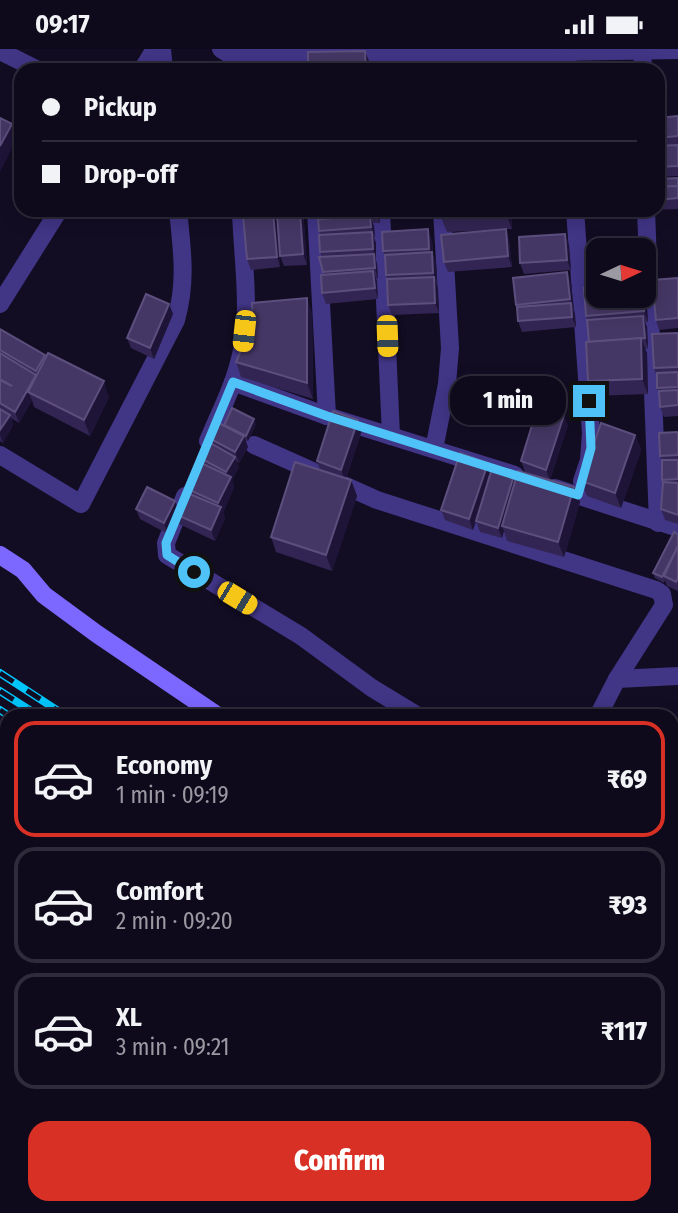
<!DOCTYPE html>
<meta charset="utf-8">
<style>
:root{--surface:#0e0a1b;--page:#1c1828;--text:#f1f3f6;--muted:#9b9aa3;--line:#2e2b3a;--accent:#d93025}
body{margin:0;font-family:"Fira Sans Condensed",sans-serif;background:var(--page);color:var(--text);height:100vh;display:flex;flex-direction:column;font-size:26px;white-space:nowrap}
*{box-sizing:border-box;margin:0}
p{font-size:23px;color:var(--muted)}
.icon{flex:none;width:38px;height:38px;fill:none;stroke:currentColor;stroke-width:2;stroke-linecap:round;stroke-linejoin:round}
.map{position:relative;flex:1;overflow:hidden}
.side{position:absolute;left:0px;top:660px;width:679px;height:506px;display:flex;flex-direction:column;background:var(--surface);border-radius:21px 21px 0 0;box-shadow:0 4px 18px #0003,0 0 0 2px var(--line)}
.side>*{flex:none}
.hud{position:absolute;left:14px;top:14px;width:651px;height:154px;border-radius:21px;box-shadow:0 4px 18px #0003,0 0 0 2px var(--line);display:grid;align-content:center;height:154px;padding:0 28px;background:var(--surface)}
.needle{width:46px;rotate:86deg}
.controls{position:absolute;left:586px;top:189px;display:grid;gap:14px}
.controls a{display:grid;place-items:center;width:70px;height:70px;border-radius:14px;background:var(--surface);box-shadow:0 4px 18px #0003,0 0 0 2px var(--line);font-size:35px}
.end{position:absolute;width:32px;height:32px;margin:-16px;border:9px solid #4fc3f7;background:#111;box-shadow:0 0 0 4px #111}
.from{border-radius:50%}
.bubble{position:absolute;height:49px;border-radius:21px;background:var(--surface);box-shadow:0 4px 18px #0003,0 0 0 2px var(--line);font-size:23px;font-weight:800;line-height:49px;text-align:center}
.car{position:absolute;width:21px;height:42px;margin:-21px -10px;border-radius:9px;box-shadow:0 0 5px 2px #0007;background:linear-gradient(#f5c518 24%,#345 0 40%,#f5c518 0 76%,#345 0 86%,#f5c518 0)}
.hud b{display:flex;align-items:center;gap:24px;height:66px;font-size:26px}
.hud b+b{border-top:2px solid var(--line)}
.hud i{width:18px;height:18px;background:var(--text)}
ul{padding:12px 0 0;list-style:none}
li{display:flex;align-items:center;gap:21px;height:116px;margin:0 14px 10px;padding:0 14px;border:4px solid var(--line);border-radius:21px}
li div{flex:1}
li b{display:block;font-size:26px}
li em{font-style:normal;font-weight:800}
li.current{border-color:var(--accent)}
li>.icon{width:63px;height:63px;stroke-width:1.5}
.button{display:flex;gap:14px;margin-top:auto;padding:14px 28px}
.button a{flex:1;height:80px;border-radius:21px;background:var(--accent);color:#fff;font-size:28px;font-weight:800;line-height:80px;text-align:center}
.status{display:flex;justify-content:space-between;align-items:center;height:49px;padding:0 35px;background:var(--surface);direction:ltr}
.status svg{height:19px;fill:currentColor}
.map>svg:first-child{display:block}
</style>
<div class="status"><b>09:17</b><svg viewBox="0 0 49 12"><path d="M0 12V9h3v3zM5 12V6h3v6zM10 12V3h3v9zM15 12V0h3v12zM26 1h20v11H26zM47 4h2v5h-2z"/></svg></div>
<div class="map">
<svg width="678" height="1164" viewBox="0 0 678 1164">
<rect width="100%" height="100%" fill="#130d24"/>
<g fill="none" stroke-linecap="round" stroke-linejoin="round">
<!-- lane -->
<g stroke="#413586" stroke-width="12">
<polyline points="0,1155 7,1145"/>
<polyline points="240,1164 244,1158"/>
</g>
<!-- street -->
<g stroke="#413586" stroke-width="18">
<polyline points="162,0 164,21"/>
<polyline points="221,0 234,8 678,1"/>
<polyline points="566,0 568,21"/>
<polyline points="642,0 643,21"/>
<polyline points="0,2 38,21"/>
<polyline points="142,21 155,0"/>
<polyline points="316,161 327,367"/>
<polyline points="381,161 391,387"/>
<polyline points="575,161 591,384 589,411 582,432"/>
<polyline points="646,161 658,474"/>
<polyline points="0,255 59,161"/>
<polyline points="233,333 327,367 515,426"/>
<path d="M208,392C220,363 236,333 242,301C251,261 242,203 241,161"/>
<polyline points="254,396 377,451 656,541 662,545 664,556 617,630 598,667"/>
<polyline points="434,400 447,335 450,299 442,161"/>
<path d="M0,406L81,455L176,271C187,232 182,201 178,161"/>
<polyline points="555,439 678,479"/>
<polyline points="185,447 166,494 167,506 301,587 372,639 418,667"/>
<polyline points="617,630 678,627"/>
<polyline points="672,777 678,765"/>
<polyline points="0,924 7,929"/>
<polyline points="330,1158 338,1164"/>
</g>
<!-- secondary -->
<g stroke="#7c67ff" stroke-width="18">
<polyline points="0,506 23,521 44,546 97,585 218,667"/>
<polyline points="672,967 678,971"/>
</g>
<defs>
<g id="rail">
<polyline points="0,624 66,667"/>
<polyline points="0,642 39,667"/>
<polyline points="0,661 9,667"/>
<polyline points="0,711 7,716"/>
<polyline points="0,729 7,734"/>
<polyline points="672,1061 678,1065"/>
<polyline points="672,1079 678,1083"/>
<polyline points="672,1099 678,1103"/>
<polyline points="672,1149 678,1153"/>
<polyline points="660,1158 668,1164"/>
</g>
</defs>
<!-- rail casing -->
<use href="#rail" stroke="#00c6fb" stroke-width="8"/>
<!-- rail -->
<use href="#rail" stroke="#130d24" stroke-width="5" stroke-dasharray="16" stroke-linecap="butt"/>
</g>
<!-- wall -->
<g fill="#332553">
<polygon points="678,67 678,127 658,128 658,69"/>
<polygon points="678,129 678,160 655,161 658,161 658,130"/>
<polygon points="249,161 303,161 307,216 284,217 280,207 278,171 276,172 280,218 251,221 247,210 250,165"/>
<polygon points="379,161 380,174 372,174 374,177 375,188 374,189 376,194 376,211 377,215 378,230 376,230 378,250 326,255 322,244 324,226 322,208 320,203 321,186 319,182 319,170 317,166"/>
<polygon points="441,161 511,161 512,180 506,180 509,191 512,218 448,223 444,213 495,181 447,183 441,168"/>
<polygon points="565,185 569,196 571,221 524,225 520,214"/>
<polygon points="432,191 433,206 436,214 439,264 392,266 388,256 388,230 386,226 385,207 383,202"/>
<polygon points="567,223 571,234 576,278 522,283 518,272 516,256"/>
<polygon points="678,229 678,279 659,281 656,271"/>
<polygon points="644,241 646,245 648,273 645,273 647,278 648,299 645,300 647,304 648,345 593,347 588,332 589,293 588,271 586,267 644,247"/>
<polygon points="169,255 173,265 154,310 131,299 127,289"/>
<polygon points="312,264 313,350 241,328 236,313"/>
<polygon points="0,280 45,306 46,308 109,348 90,387 34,358 32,351 19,374 11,369 13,376 3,394 0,392"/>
<polygon points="678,284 678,367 664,368 660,358 659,345 657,339 657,328 654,319"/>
<polygon points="358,371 362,381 346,429 351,431 357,447 332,522 276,503 271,488 320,421 317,412"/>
<polygon points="256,375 248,392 245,391 248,398 239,414 236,412 239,418 232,431 234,438 223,464 225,469 215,492 179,475 176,468 168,485 140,470 136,460 175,452 178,459 187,443 185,439 201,414 198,408 208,392 207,388 225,377 224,376"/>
<polygon points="568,376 550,431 574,438 580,453 564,508 507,492 504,482 502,489 480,483 476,472 473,481 445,471 441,461 488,414 491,421 515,423 516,427 547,430 525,423 521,412"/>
<polygon points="678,383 678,475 665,471 661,460 663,433 662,413 660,407"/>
<polygon points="635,386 641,401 621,459 587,447 581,432"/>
<polygon points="678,485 678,542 667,537 665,531 664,534 655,529 653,524"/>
</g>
<!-- shaded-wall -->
<g fill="#1e1438">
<polygon points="365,2 371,17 371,21 366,21"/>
<polygon points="12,75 17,90 0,123 0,97"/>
<polygon points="376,161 379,161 380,174 376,163"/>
<polygon points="506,161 511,161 512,180 506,165"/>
<polygon points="273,163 277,174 280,218 277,208"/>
<polygon points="300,163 304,173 307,216 303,205"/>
<polygon points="370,167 374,177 375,188 371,178"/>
<polygon points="428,180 432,191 433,206 436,214 437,234 433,224 432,208 429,200"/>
<polygon points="506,180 509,191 512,218 508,207"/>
<polygon points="372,183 376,194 376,211 373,200"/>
<polygon points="565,185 569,196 571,221 567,211"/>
<polygon points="374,205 377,215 378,230 375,219"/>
<polygon points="373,222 377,232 378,250 375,239"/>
<polygon points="567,223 571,234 574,261 570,250"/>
<polygon points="434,228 438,239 439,264 435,254"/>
<polygon points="644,241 646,245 648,273 644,262 643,247 644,247"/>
<polygon points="307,249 312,264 313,350 307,334"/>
<polygon points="571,254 575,265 576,278 572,268"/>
<polygon points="169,255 173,265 154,310 150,299"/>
<polygon points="643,267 647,278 648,299 645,289"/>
<polygon points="641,289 647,304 648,345 642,330"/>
<polygon points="45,306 49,316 40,332 36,322"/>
<polygon points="36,326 40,336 28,343 32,351 19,374 15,363"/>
<polygon points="104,332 109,348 90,387 84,371"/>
<polygon points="10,366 13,376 3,394 0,386 0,381"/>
<polygon points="564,366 568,376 550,431 546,421"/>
<polygon points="254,370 256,375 248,392 246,387"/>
<polygon points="358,371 362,381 345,431 341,421"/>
<polygon points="635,386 641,401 621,459 615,444"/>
<polygon points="244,387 248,398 239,414 235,403"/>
<polygon points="235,408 239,418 232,431 234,438 223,464 225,469 215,492 211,481 220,459 218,454 229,431 226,423"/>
<polygon points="488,414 492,424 473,481 469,470"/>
<polygon points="515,423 519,433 502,477 504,482 502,489 498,479"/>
<polygon points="351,431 357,447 332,522 326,506"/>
<polygon points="574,438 580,453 564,508 558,493"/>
<polygon points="175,452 179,463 175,465 176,468 168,485 164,474"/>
</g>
<!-- building -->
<g fill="#453765" stroke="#5c4f7e" stroke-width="2">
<polygon points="365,2 366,21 308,21 308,3"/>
<polygon points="678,67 678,87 658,89 658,69"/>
<polygon points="0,69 12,75 0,97"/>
<polygon points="678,96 678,117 658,118 658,97"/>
<polygon points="678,129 678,137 658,138 658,130"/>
<polygon points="678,137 678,149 658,151 658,138"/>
<polygon points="317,161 376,161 376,163 317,166"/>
<polygon points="441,161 506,161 506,165 441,168"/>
<polygon points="273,163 277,208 247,210 243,166"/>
<polygon points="300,163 303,205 280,207 277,164"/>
<polygon points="370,167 371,178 319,182 318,170"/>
<polygon points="428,180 429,200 383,202 382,183"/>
<polygon points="506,180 508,207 444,213 441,186"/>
<polygon points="372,183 373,200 320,203 319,186"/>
<polygon points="565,185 567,211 520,214 519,188"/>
<polygon points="432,203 433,224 386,226 385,206"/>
<polygon points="374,205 375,219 323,223 319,208"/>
<polygon points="373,222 375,239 322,244 321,226"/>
<polygon points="567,223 570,250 516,256 513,229"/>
<polygon points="434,228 435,254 388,256 387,230"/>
<polygon points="678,229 678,269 656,271 652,231"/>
<polygon points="598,238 598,247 643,247 644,262 586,267 584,239"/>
<polygon points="146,245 169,255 150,299 127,289"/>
<polygon points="307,249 307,334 236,313 253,273 252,254"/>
<polygon points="571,254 572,268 518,272 517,258"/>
<polygon points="643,267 645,289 589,293 587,271"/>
<polygon points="0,280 45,306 36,322 0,301"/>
<polygon points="678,284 678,318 654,319 652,285"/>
<polygon points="641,289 642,330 588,332 586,293"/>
<polygon points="0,304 36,326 15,363 0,354 0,331 12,337 0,330"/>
<polygon points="48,304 104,332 84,371 28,343"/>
<polygon points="678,323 678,338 657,339 657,324"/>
<polygon points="678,341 678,356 660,358 659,342"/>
<polygon points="538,357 564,366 546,421 521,412"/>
<polygon points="232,359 254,370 246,387 224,376"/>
<polygon points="0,360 10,366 0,381"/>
<polygon points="333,362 358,371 341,421 317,412"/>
<polygon points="215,372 244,387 235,403 207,388"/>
<polygon points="601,374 635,386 615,444 581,432"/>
<polygon points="678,383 678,406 660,407 659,384"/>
<polygon points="207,392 235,408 226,423 198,408"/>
<polygon points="460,404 488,414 469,470 441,461"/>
<polygon points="662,411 678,411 678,430 662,431"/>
<polygon points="197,412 231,428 218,454 185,439"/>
<polygon points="295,413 351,431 326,506 271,488"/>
<polygon points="493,416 515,423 498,479 476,472"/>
<polygon points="518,422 574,438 558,493 502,477"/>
<polygon points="663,433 678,434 678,466 661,460"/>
<polygon points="147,438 175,452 164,474 136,460"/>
<polygon points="185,443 221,458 211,481 175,465"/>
<polygon points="674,483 678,485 678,497 662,528 653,524"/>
<polygon points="678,497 678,529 676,533 664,527"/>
</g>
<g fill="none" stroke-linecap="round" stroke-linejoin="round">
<!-- route -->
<polyline stroke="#4fc3f7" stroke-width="9" points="194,523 167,506 166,494 233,333 327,367 578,446 591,399 589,352"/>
</g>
</svg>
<div class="controls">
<a><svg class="needle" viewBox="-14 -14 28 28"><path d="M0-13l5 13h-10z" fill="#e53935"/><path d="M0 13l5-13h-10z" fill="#9b9aa3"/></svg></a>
</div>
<i class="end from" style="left:194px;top:523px"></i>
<i class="end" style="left:589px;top:352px"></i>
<div class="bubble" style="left:450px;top:327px;width:116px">1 min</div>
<i class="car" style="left:244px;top:282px;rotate:186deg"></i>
<i class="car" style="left:387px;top:287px;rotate:178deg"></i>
<i class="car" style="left:237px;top:549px;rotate:121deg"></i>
<div class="hud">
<b><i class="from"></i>Pickup</b>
<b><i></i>Drop-off</b>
</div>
<section class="side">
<ul>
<li class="current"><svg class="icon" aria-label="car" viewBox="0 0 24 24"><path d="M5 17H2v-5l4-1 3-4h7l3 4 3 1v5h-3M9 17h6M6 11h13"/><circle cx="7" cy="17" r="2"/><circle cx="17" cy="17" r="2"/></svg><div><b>Economy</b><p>1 min · 09:19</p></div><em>₹69</em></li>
<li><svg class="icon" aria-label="car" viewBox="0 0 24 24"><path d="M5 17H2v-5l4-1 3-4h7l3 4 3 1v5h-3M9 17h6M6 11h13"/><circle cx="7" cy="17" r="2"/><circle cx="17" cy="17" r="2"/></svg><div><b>Comfort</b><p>2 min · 09:20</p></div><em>₹93</em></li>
<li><svg class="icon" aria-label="car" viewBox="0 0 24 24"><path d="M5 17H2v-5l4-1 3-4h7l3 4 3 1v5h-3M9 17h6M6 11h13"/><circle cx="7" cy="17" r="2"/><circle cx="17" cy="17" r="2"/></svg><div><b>XL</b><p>3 min · 09:21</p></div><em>₹117</em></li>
</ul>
<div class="button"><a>Confirm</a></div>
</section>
</div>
